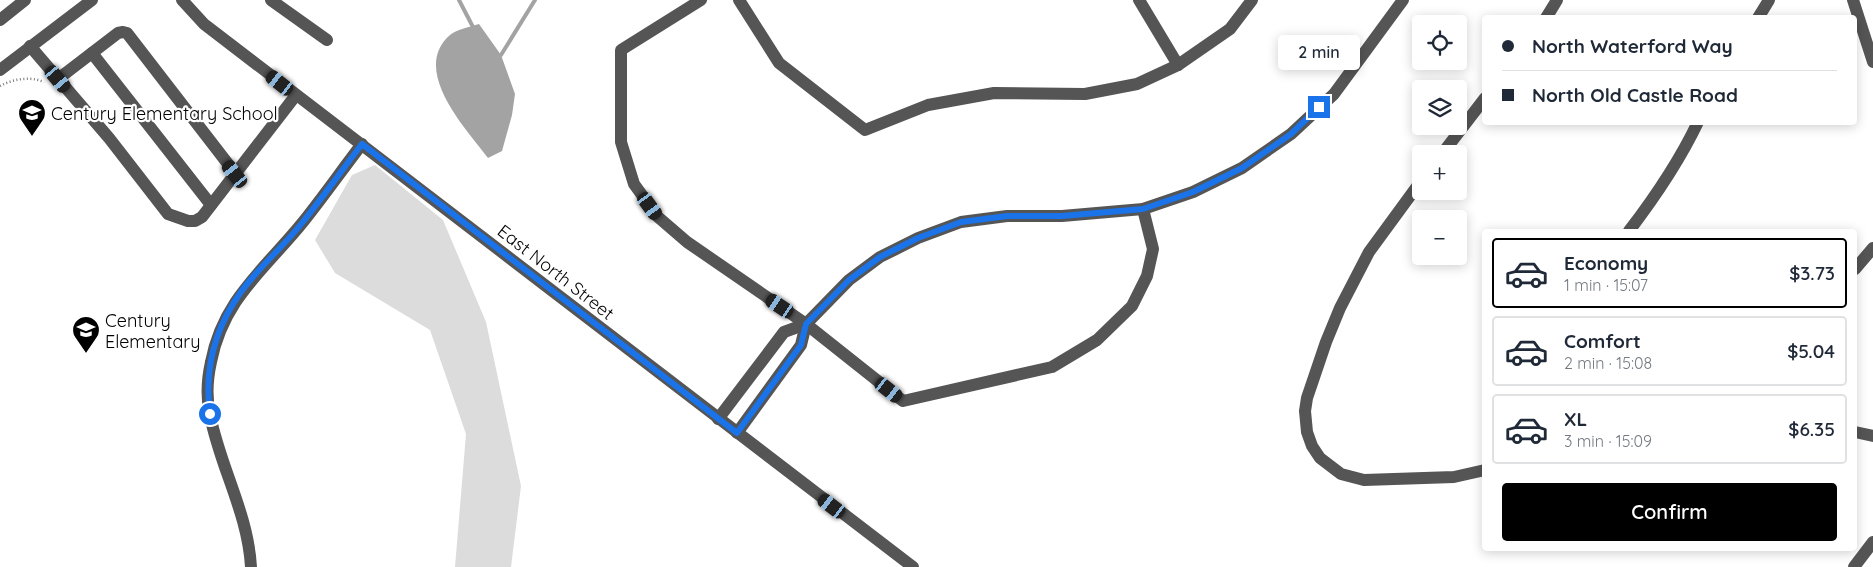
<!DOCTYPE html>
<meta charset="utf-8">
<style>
:root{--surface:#fff;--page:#f2f2f3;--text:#1f2937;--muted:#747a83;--line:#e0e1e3;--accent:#000}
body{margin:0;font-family:Quicksand,sans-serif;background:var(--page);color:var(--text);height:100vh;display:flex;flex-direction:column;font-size:19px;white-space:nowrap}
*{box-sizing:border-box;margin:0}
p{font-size:16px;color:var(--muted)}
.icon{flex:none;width:28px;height:28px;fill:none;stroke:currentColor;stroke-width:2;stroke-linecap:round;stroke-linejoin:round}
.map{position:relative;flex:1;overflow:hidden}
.details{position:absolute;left:1482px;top:229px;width:375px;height:322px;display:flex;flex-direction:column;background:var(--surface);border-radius:5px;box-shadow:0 2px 12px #0003}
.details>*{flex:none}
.guide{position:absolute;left:1482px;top:15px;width:375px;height:110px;border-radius:5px;box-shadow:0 2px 12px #0003;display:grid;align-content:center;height:110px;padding:0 20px;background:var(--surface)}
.buttons{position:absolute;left:1412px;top:15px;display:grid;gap:10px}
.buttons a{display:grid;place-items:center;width:55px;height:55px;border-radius:5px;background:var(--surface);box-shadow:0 2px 12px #0003;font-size:25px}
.end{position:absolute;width:22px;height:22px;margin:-11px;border:6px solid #1a73e8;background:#fff;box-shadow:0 0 0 2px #fff}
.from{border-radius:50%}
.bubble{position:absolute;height:35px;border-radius:5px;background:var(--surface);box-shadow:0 2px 12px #0003;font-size:16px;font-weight:600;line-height:35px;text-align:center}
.car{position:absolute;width:15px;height:30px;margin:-15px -8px;border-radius:6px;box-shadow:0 0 4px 1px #0007;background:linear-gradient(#222 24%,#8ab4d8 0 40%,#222 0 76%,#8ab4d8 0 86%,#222 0)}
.guide b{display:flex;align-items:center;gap:18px;height:48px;font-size:19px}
.guide b+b{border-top:1px solid var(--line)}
.guide i{width:12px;height:12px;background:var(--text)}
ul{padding:9px 0 0;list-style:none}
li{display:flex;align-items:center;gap:15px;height:70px;margin:0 10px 8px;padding:0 10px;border:2px solid var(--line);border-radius:5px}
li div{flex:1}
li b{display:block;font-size:19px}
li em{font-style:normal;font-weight:600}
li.active{border-color:var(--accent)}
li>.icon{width:45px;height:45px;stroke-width:1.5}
.button{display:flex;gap:10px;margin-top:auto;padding:10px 20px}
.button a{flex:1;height:58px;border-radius:5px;background:var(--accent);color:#fff;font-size:20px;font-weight:600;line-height:58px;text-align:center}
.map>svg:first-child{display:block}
</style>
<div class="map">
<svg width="1873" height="567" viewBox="0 0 1873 567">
<rect width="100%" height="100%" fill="#fff"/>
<!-- green -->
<polygon fill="#dcdcdc" points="375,165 443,220 486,322 521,486 511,567 455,567 466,434 430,330 335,273 315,240 352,175"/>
<!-- water -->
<path fill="#a3a3a3" d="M479,24L501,55L515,94L512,115L502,151L488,158C466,129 410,70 450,35C457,29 470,27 479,24Z"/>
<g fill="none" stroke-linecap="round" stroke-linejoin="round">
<!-- stream -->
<g stroke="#a3a3a3" stroke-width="4">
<polyline points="459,0 474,29"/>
<polyline points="501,55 535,0"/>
</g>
<!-- path -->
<path stroke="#777" stroke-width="2.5" stroke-dasharray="1 2.5" stroke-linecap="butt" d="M0,86C13,79 30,76 44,82"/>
<!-- minor -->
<g stroke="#555" stroke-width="12">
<polyline points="182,0 204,24 913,567"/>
<polyline points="271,0 327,40"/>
<polyline points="701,0 621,50 621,142 634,184 658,217 687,242 806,324 903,401 1052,367 1097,340 1132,306 1147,276 1153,249 1143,209"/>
<polyline points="739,0 779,63 865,130 928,105 994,93 1085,94 1137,84 1178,65 1230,29 1252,0"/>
<polyline points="1139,0 1178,65"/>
<polyline points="1853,0 1873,62"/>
<polyline points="1546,18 1557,0"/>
<polyline points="1758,18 1769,0"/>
<polyline points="0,20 25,0"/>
<polyline points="30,46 109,138 168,214 188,221 195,221 202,217 296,95"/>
<polyline points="92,53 211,205"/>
<polyline points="0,70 92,0"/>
<polyline points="58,79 118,33 123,32 127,33 235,173"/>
<polyline points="1442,154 1485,98"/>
<polyline points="1421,181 1369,252 1340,308 1326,342 1307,398 1305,411 1307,432 1312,446 1320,458 1341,474 1364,480 1454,477 1485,470"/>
<path d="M1629,231C1655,197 1679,162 1698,122"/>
<polyline points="1855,269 1873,248"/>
<polyline points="718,419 784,332 806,324 849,280 880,257 918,238 961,222 1007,216 1062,216 1143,209 1193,192 1242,168 1291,134 1334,94 1403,0"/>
<polyline points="1855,432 1873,436"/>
<polyline points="737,433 801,345 806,324"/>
<path d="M251,567C248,513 220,467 210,415C206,397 207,380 211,362C223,299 265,269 303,222C323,197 342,170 362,144"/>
<polyline points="1854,567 1873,542"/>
</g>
</g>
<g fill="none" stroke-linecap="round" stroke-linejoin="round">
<!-- route -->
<path stroke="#1a73e8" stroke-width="6" d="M210,414C204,370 215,328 241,292C259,267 283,247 302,223C323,197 342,170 362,144L737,433L801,345L806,324L849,280L880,257L918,238L961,222L1007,216H1062L1143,209L1193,192L1242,168L1291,134L1319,107"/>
</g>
<!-- icons -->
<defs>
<symbol id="school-pin" viewBox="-11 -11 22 30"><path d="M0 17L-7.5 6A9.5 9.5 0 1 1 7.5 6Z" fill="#000" stroke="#fff"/><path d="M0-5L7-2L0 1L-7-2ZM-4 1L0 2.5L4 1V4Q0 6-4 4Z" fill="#fff"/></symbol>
</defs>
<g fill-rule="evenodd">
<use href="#school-pin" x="16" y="97" width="32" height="43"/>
<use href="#school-pin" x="70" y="314" width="32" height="43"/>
</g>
<g text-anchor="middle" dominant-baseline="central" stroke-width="4.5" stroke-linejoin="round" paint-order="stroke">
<!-- poi labels -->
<g font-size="18" fill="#000" stroke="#fff" text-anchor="start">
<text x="51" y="113">Century Elementary School</text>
<text x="105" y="320">Century<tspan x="105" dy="21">Elementary</tspan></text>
</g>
<!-- street labels -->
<g font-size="18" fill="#000" stroke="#fff">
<text transform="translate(556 272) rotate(38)">East North Street</text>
</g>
</g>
</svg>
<div class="buttons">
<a><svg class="icon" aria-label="locate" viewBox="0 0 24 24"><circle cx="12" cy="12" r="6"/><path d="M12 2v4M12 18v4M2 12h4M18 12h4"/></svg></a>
<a><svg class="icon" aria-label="layers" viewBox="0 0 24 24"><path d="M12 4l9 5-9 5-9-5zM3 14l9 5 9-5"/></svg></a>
<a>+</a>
<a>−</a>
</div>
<i class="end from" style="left:210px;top:414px"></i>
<i class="end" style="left:1319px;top:107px"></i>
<div class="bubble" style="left:1278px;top:35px;width:82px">2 min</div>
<i class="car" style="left:58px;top:79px;rotate:140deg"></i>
<i class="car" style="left:280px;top:83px;rotate:308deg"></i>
<i class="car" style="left:235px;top:174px;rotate:322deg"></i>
<i class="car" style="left:650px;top:206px;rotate:144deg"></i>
<i class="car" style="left:780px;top:306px;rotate:304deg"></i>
<i class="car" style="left:889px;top:390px;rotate:128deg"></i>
<i class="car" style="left:832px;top:506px;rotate:307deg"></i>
<div class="guide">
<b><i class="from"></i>North Waterford Way</b>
<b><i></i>North Old Castle Road</b>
</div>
<section class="details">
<ul>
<li class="active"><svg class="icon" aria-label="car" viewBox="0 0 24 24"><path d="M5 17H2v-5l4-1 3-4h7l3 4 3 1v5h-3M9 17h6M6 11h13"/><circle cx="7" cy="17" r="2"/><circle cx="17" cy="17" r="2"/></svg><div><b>Economy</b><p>1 min · 15:07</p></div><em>$3.73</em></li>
<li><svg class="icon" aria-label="car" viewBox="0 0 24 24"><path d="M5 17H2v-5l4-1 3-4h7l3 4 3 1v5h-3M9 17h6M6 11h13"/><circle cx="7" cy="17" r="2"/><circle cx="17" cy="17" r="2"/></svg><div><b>Comfort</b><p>2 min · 15:08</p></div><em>$5.04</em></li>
<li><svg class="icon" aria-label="car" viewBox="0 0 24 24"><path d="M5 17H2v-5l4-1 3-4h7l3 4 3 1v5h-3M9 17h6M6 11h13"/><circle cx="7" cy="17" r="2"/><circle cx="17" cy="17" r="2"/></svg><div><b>XL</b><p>3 min · 15:09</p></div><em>$6.35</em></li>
</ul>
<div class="button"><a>Confirm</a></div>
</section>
</div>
